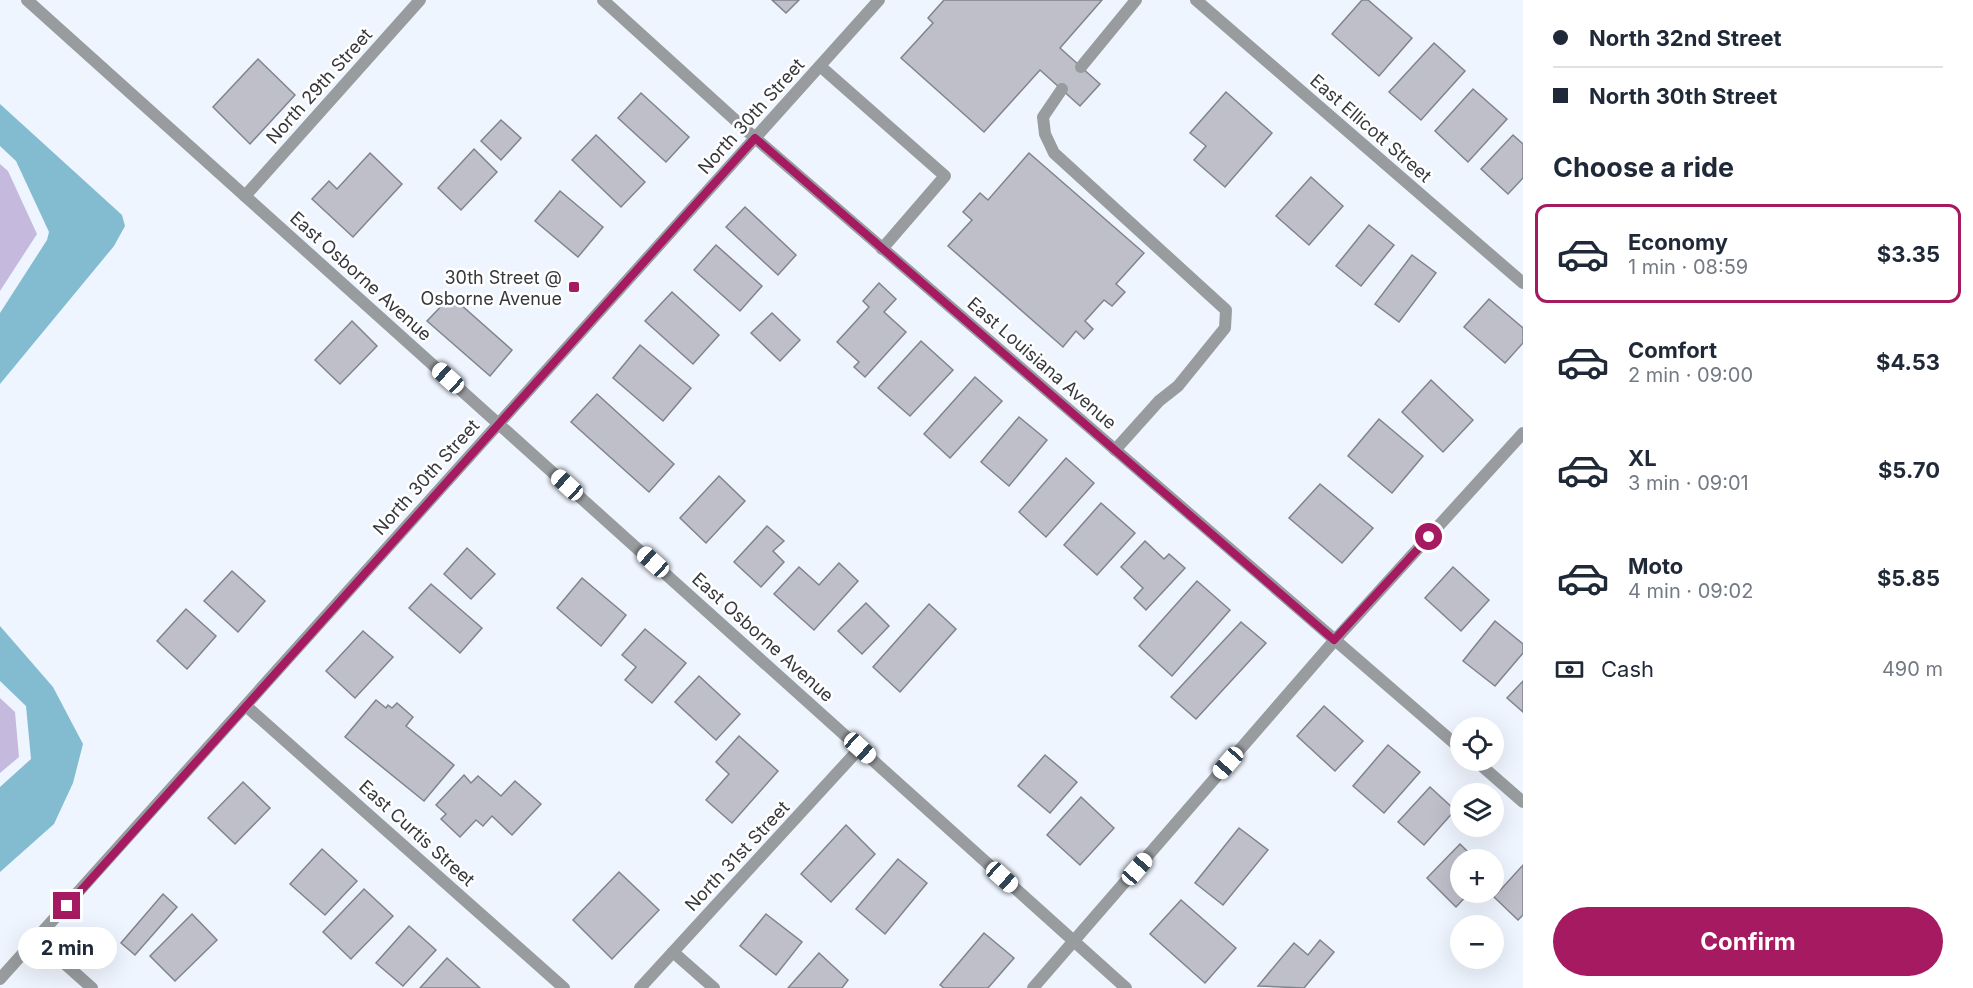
<!DOCTYPE html>
<meta charset="utf-8">
<style>
:root{--surface:#fff;--page:#f2f2f3;--text:#1f2937;--muted:#747a83;--line:#e0e1e3;--accent:#a51a61}
body{margin:0;font-family:Inter,sans-serif;background:var(--page);color:var(--text);height:100vh;display:flex;flex-direction:column;font-size:22px;white-space:nowrap}
*{box-sizing:border-box;margin:0}
p{font-size:20px;color:var(--muted)}
.icon{flex:none;width:33px;height:33px;fill:none;stroke:currentColor;stroke-width:2;stroke-linecap:round;stroke-linejoin:round}
.map{position:relative;flex:1;overflow:hidden}
.panel{display:flex;flex-direction:column;background:var(--surface);width:450px}
.panel>*{flex:none}
.hud{display:grid;align-content:center;height:132px;padding:0 30px;background:var(--surface)}
.fabs{position:absolute;left:1450px;top:717px;display:grid;gap:12px}
.fabs a{display:grid;place-items:center;width:54px;height:54px;border-radius:50%;background:var(--surface);box-shadow:0 6px 24px #0002;font-size:30px}
.end{position:absolute;width:27px;height:27px;margin:-14px;border:8px solid #a51a61;background:#fff;box-shadow:0 0 0 3px #fff}
.from{border-radius:50%}
.bubble{position:absolute;height:42px;border-radius:21px;background:var(--surface);box-shadow:0 6px 24px #0002;font-size:20px;font-weight:700;line-height:42px;text-align:center}
.car{position:absolute;width:18px;height:36px;margin:-18px -9px;border-radius:8px;box-shadow:0 0 4px 2px #0007;background:linear-gradient(#fff 24%,#345 0 40%,#fff 0 76%,#345 0 86%,#fff 0)}
.hud b{display:flex;align-items:center;gap:21px;height:57px;font-size:22px}
.hud b+b{border-top:2px solid var(--line)}
.hud i{width:15px;height:15px;background:var(--text)}
ul{padding:0;list-style:none}
li{display:flex;align-items:center;gap:18px;height:99px;margin:0 12px 9px;padding:0 18px;border:3px solid transparent;border-radius:12px}
li div{flex:1}
li b{display:block;font-size:22px}
li em{font-style:normal;font-weight:700}
li.active{border-color:var(--accent)}
li>.icon{width:54px;height:54px;stroke-width:1.5}
h2{padding:0 30px;font-size:27px;line-height:72px}
.pay{display:flex;align-items:center;gap:15px;height:66px;padding:0 30px;font-size:22px}
.pay p{margin-inline-start:auto}
.action{display:flex;gap:12px;margin-top:auto;padding:12px 30px}
.action a{flex:1;height:69px;border-radius:36px;background:var(--accent);color:#fff;font-size:24px;font-weight:700;line-height:69px;text-align:center}
main{display:flex;flex:1;min-height:0}
.map>svg:first-child{display:block}
</style>
<main>
<div class="map">
<svg width="1523" height="988" viewBox="0 0 1523 988">
<rect width="100%" height="100%" fill="#eff5fe"/>
<!-- green -->
<g fill="#c5bade">
<polygon points="0,164 8,171 37,234 0,291"/>
<polygon points="0,698 15,712 19,757 0,773"/>
</g>
<!-- water -->
<g fill="#83bcd0">
<polygon points="0,104 122,215 125,226 114,246 0,384 0,313 47,240 49,232 16,161 0,146"/>
<polygon points="0,626 53,687 83,744 73,783 54,824 0,872 0,787 31,759 26,706 0,681"/>
</g>
<!-- building -->
<g fill="#bebfc9" stroke="#81838d" stroke-width="1.5">
<polygon points="772,0 799,0 786,13"/>
<polygon points="944,0 1102,0 1060,48 1100,84 1080,106 1040,70 984,132 901,58 933,23 928,18"/>
<polygon points="1362,0 1368,0 1412,38 1379,76 1332,34"/>
<polygon points="1434,43 1465,71 1421,120 1389,92"/>
<polygon points="258,59 295,95 250,144 213,107"/>
<polygon points="1473,89 1507,119 1468,162 1435,131"/>
<polygon points="1226,92 1272,133 1225,187 1194,160 1206,146 1190,133"/>
<polygon points="641,93 689,137 666,162 618,118"/>
<polygon points="501,120 521,138 501,160 481,141"/>
<polygon points="596,135 645,182 621,207 572,160"/>
<polygon points="1513,135 1523,144 1523,178 1508,194 1481,169"/>
<polygon points="474,149 497,172 461,210 438,188"/>
<polygon points="370,153 402,184 353,237 312,199 329,181 337,189"/>
<polygon points="1029,153 1144,253 1116,284 1125,292 1112,306 1104,300 1085,321 1093,329 1084,339 1076,331 1063,347 948,246 972,220 963,212 980,193 988,200"/>
<polygon points="1311,177 1343,206 1309,245 1276,216"/>
<polygon points="560,191 603,227 578,257 535,221"/>
<polygon points="745,207 796,255 778,275 726,227"/>
<polygon points="1369,225 1394,245 1361,286 1336,266"/>
<polygon points="716,245 762,286 740,311 694,270"/>
<polygon points="1412,255 1436,273 1399,322 1375,304"/>
<polygon points="879,283 896,299 884,312 906,332 865,377 854,367 859,362 837,342 869,307 863,301"/>
<polygon points="672,292 719,335 693,364 645,321"/>
<polygon points="451,296 512,350 490,376 427,321"/>
<polygon points="1489,299 1523,328 1523,343 1505,363 1464,327"/>
<polygon points="772,313 800,340 780,361 751,333"/>
<polygon points="352,321 377,346 340,384 315,360"/>
<polygon points="921,341 953,370 910,416 878,388"/>
<polygon points="640,345 691,388 663,421 613,378"/>
<polygon points="975,377 1002,401 950,458 924,434"/>
<polygon points="1431,380 1473,420 1443,452 1402,412"/>
<polygon points="597,394 674,464 649,492 571,422"/>
<polygon points="1019,417 1047,440 1009,486 981,462"/>
<polygon points="1379,419 1423,456 1392,493 1348,456"/>
<polygon points="1066,458 1094,483 1046,537 1019,512"/>
<polygon points="719,476 745,501 706,543 680,518"/>
<polygon points="1320,484 1373,528 1342,563 1289,518"/>
<polygon points="1101,503 1135,533 1097,575 1064,545"/>
<polygon points="767,526 784,541 773,551 784,562 761,587 734,562"/>
<polygon points="1145,541 1164,559 1169,554 1185,568 1146,610 1134,598 1143,588 1121,567"/>
<polygon points="467,548 495,574 471,599 444,574"/>
<polygon points="839,563 858,581 814,630 774,594 799,567 819,585"/>
<polygon points="1453,567 1489,600 1461,631 1425,598"/>
<polygon points="232,571 265,601 238,632 204,601"/>
<polygon points="582,578 626,615 601,646 557,608"/>
<polygon points="1197,581 1230,610 1172,676 1139,646"/>
<polygon points="431,584 482,628 460,653 409,608"/>
<polygon points="866,603 889,626 862,654 838,631"/>
<polygon points="929,604 956,629 900,692 873,667"/>
<polygon points="186,609 216,636 187,669 157,641"/>
<polygon points="1495,621 1523,644 1523,653 1495,686 1463,661"/>
<polygon points="1241,622 1266,643 1196,719 1171,697"/>
<polygon points="645,629 686,663 652,703 625,680 636,667 622,655"/>
<polygon points="363,631 393,657 355,698 326,671"/>
<polygon points="699,676 740,714 716,740 675,702"/>
<polygon points="1523,681 1523,712 1507,698"/>
<polygon points="376,700 386,708 388,705 392,708 397,703 413,717 406,726 454,765 424,801 345,737"/>
<polygon points="1324,706 1363,741 1335,771 1297,736"/>
<polygon points="739,736 778,771 732,823 706,800 729,774 716,762"/>
<polygon points="1388,745 1420,772 1384,813 1353,786"/>
<polygon points="1045,755 1077,782 1050,813 1018,786"/>
<polygon points="464,775 471,783 478,776 501,796 515,781 541,804 512,835 492,816 483,826 476,820 460,837 441,819 446,814 436,805"/>
<polygon points="243,782 270,808 235,844 208,818"/>
<polygon points="1430,787 1455,810 1424,845 1398,822"/>
<polygon points="1081,797 1114,828 1080,865 1047,835"/>
<polygon points="846,825 875,854 831,902 801,874"/>
<polygon points="1239,828 1268,850 1223,905 1195,883"/>
<polygon points="1460,844 1476,860 1461,860 1461,892 1470,892 1456,907 1427,878"/>
<polygon points="322,849 357,881 325,915 290,884"/>
<polygon points="898,859 927,883 885,934 856,909"/>
<polygon points="1523,865 1523,915 1518,920 1494,897"/>
<polygon points="619,872 659,910 612,959 573,920"/>
<polygon points="364,889 393,916 351,959 323,932"/>
<polygon points="163,894 177,907 135,955 121,943"/>
<polygon points="1181,900 1236,948 1205,983 1150,934"/>
<polygon points="192,914 217,940 175,981 150,956"/>
<polygon points="766,914 802,942 776,975 740,946"/>
<polygon points="409,926 436,950 403,986 376,963"/>
<polygon points="984,933 1014,958 988,988 944,988 940,985"/>
<polygon points="1320,940 1334,952 1304,988 1258,986 1294,943 1308,955"/>
<polygon points="819,953 848,980 842,988 788,988"/>
<polygon points="447,958 480,988 420,988"/>
</g>
<g fill="none" stroke-linecap="round" stroke-linejoin="round">
<!-- service -->
<g stroke="#989c9f" stroke-width="12">
<polyline points="820,66 945,176 882,249"/>
<polyline points="1081,67 1136,0"/>
<polyline points="1062,89 1043,117 1045,134 1054,153 1226,310 1225,328 1178,386 1159,401 1115,450"/>
</g>
<!-- minor -->
<g stroke="#989c9f" stroke-width="12">
<polyline points="603,0 755,138 1461,749"/>
<polyline points="1196,0 1523,283"/>
<polyline points="245,196 420,0"/>
<polyline points="246,706 564,988"/>
<polyline points="1475,760 1523,802"/>
<polyline points="37,939 92,988"/>
<polyline points="673,952 714,988"/>
<polyline points="640,988 860,748"/>
<polyline points="1033,988 1334,641 1523,433"/>
</g>
<!-- tertiary -->
<g stroke="#989c9f" stroke-width="12">
<polyline points="27,0 1126,988"/>
<polyline points="0,979 879,0"/>
</g>
</g>
<g fill="none" stroke-linecap="round" stroke-linejoin="round">
<!-- route -->
<polyline stroke="#a51a61" stroke-width="8" points="67,906 755,138 1334,640 1429,537"/>
</g>
<!-- markers -->
<rect fill="#a51a61" stroke="#fff" stroke-width="2" x="568" y="281" width="12" height="12" rx="3"/>
<g text-anchor="middle" dominant-baseline="central" stroke-width="5" stroke-linejoin="round" paint-order="stroke">
<!-- street labels -->
<g font-size="18" fill="#36383c" stroke="#fff">
<text transform="translate(319 86) rotate(-48)">North 29th Street</text>
<text transform="translate(751 116) rotate(-48)">North 30th Street</text>
<text transform="translate(1371 128) rotate(41)">East Ellicott Street</text>
<text transform="translate(361 276) rotate(42)">East Osborne Avenue</text>
<text transform="translate(1042 363) rotate(41)">East Louisiana Avenue</text>
<text transform="translate(426 477) rotate(-48)">North 30th Street</text>
<text transform="translate(763 637) rotate(42)">East Osborne Avenue</text>
<text transform="translate(417 833) rotate(42)">East Curtis Street</text>
<text transform="translate(737 856) rotate(-47)">North 31st Street</text>
</g>
<!-- poi labels -->
<g font-size="18" fill="#36383c" stroke="#fff" text-anchor="end">
<text x="562" y="277">30th Street @<tspan x="562" dy="21">Osborne Avenue</tspan></text>
</g>
</g>
</svg>
<div class="fabs">
<a><svg class="icon" aria-label="locate" viewBox="0 0 24 24"><circle cx="12" cy="12" r="6"/><path d="M12 2v4M12 18v4M2 12h4M18 12h4"/></svg></a>
<a><svg class="icon" aria-label="layers" viewBox="0 0 24 24"><path d="M12 4l9 5-9 5-9-5zM3 14l9 5 9-5"/></svg></a>
<a>+</a>
<a>−</a>
</div>
<i class="end from" style="left:1429px;top:537px"></i>
<i class="end" style="left:67px;top:906px"></i>
<div class="bubble" style="left:18px;top:927px;width:99px">2 min</div>
<i class="car" style="left:448px;top:378px;rotate:312deg"></i>
<i class="car" style="left:567px;top:485px;rotate:312deg"></i>
<i class="car" style="left:653px;top:562px;rotate:312deg"></i>
<i class="car" style="left:860px;top:748px;rotate:132deg"></i>
<i class="car" style="left:1228px;top:763px;rotate:221deg"></i>
<i class="car" style="left:1137px;top:869px;rotate:41deg"></i>
<i class="car" style="left:1002px;top:877px;rotate:132deg"></i>
</div>
<section class="panel">
<div class="hud">
<b><i class="from"></i>North 32nd Street</b>
<b><i></i>North 30th Street</b>
</div>
<h2>Choose a ride</h2>
<ul>
<li class="active"><svg class="icon" aria-label="car" viewBox="0 0 24 24"><path d="M5 17H2v-5l4-1 3-4h7l3 4 3 1v5h-3M9 17h6M6 11h13"/><circle cx="7" cy="17" r="2"/><circle cx="17" cy="17" r="2"/></svg><div><b>Economy</b><p>1 min · 08:59</p></div><em>$3.35</em></li>
<li><svg class="icon" aria-label="car" viewBox="0 0 24 24"><path d="M5 17H2v-5l4-1 3-4h7l3 4 3 1v5h-3M9 17h6M6 11h13"/><circle cx="7" cy="17" r="2"/><circle cx="17" cy="17" r="2"/></svg><div><b>Comfort</b><p>2 min · 09:00</p></div><em>$4.53</em></li>
<li><svg class="icon" aria-label="car" viewBox="0 0 24 24"><path d="M5 17H2v-5l4-1 3-4h7l3 4 3 1v5h-3M9 17h6M6 11h13"/><circle cx="7" cy="17" r="2"/><circle cx="17" cy="17" r="2"/></svg><div><b>XL</b><p>3 min · 09:01</p></div><em>$5.70</em></li>
<li><svg class="icon" aria-label="car" viewBox="0 0 24 24"><path d="M5 17H2v-5l4-1 3-4h7l3 4 3 1v5h-3M9 17h6M6 11h13"/><circle cx="7" cy="17" r="2"/><circle cx="17" cy="17" r="2"/></svg><div><b>Moto</b><p>4 min · 09:02</p></div><em>$5.85</em></li>
</ul>
<div class="pay"><svg class="icon" aria-label="cash" viewBox="0 0 24 24"><path d="M3 7h18v10H3z"/><circle cx="12" cy="12" r="2"/></svg>Cash<p>490 m</p></div>
<div class="action"><a>Confirm</a></div>
</section>
</main>
